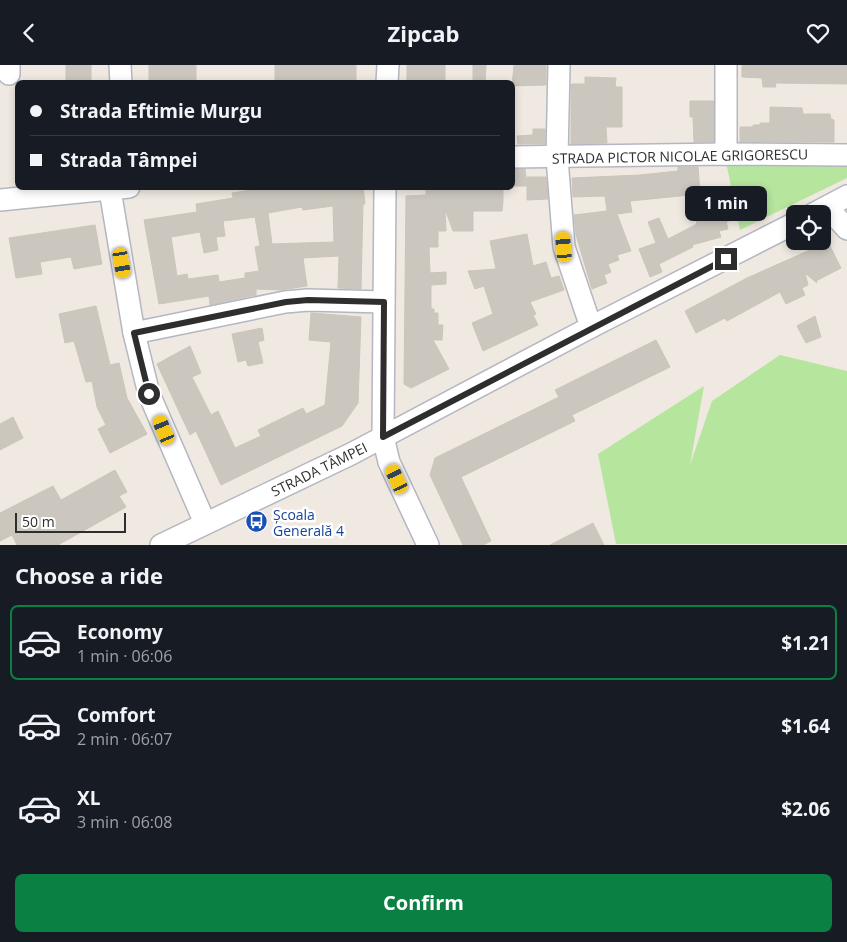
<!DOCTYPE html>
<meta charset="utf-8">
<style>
:root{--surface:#171b24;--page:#20242c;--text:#f1f3f6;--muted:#9ea1a6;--line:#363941;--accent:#0b8043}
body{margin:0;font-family:"Open Sans",sans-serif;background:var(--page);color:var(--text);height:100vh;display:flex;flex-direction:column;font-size:19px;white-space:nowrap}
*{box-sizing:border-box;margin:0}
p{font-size:16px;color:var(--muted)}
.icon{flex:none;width:28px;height:28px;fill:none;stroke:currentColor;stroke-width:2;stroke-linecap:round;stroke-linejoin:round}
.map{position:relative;height:480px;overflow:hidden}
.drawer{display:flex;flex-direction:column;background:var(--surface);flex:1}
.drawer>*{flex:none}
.top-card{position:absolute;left:15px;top:15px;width:500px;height:110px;border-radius:8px;box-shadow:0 2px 8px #0003;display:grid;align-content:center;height:110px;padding:0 15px;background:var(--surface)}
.tools{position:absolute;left:786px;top:140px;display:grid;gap:10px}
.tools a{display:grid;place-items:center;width:45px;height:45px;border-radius:8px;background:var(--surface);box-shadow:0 2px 8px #0003;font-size:25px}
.scale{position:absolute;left:15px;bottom:12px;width:111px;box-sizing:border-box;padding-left:5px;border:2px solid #2e2e2e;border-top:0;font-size:14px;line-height:18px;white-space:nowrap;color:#2e2e2e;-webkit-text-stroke:4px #fff;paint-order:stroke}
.end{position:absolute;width:22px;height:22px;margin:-11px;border:6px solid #2e2e2e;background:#fff;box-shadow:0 0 0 2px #fff}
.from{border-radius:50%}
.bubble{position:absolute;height:35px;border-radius:8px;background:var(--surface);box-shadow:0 2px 8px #0003;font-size:16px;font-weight:700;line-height:35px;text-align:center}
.car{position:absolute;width:15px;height:30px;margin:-15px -8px;border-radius:6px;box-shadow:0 0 4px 1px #0007;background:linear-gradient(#f5c518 24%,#345 0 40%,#f5c518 0 76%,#345 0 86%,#f5c518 0)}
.top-card b{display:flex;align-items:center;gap:18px;height:48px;font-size:19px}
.top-card b+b{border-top:1px solid var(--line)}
.top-card i{width:12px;height:12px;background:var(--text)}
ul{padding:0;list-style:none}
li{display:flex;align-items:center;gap:15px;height:75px;margin:0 10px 8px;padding:0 5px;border:2px solid transparent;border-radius:8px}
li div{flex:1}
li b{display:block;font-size:19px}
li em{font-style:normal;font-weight:700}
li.on{border-color:var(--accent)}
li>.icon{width:45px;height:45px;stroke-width:1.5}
h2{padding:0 15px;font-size:22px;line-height:60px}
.cta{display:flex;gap:10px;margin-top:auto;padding:10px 15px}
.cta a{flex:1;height:58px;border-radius:8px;background:var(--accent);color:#fff;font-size:20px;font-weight:700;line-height:58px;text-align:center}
header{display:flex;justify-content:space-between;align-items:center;height:65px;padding:0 15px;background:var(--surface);font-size:22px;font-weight:700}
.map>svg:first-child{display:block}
</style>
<header><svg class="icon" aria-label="back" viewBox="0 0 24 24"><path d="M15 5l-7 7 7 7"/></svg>Zipcab<svg class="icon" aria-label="heart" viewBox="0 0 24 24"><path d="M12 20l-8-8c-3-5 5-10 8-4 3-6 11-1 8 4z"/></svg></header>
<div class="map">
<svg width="847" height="480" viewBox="0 0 847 480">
<rect width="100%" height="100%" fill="#efe9e1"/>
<!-- green -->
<g fill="#b6e59e">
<polygon points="847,96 847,113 740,165 726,97"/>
<polygon points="780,290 847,306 847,479 616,479 598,389 704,321 690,400 712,336"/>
</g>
<!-- building -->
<g fill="#cbc7bf" stroke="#cbc5ba" fill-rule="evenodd">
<rect x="66" y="0" width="25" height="18"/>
<rect x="149" y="0" width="47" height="18"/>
<rect x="275" y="0" width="81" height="18"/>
<polygon points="407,0 445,0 445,17 407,16"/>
<polygon points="473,0 486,0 485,18 473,18"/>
<polygon points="514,0 546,0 546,20 512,21"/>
<polygon points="742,0 847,0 847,19 775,18 776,22 763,22 762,13 742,12"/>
<polygon points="585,12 616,13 615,22 622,22 622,62 606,62 607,78 571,79 571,19 585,19"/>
<polygon points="690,36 714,36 714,77 694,77 693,52 690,52"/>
<polygon points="770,42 802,43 803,49 830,49 831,54 834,55 834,77 740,77 740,62 753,62 753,60 760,60 760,58 770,58"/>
<polygon points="533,64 545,64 545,79 518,79 517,71 533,70"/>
<polygon points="678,102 698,102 700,129 630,136 632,147 617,149 631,186 617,190 619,195 608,199 611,207 604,210 607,218 592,224 576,170 574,150 607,146 605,131 573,132 572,113 640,110 678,106"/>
<polygon points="512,104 525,104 527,121 512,121"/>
<polygon points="527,112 546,112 548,134 527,135"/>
<path d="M271,122H363L365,139H363L361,224L338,223L339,191L303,193L307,221L281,225L256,224V230L210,240L209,231L159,239L144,155L197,147L196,139L233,133L232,128ZM333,141L334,177L272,179L268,148L302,142L303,145ZM255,152L260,181L255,182L259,206L245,208V213L219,217L218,210L188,214L187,209L177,211L171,172L200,167L204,188L218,185L216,172L225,171L223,156Z"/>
<polygon points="426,122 503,122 503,136 502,146 473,146 473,166 453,166 445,144 446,166 438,166 438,182 429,182 430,208 446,207 446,219 431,220 431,244 434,244 434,248 438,248 438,260 443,260 442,275 433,275 449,304 411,323 404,319 406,131 426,130"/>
<polygon points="716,132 721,135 722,140 728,139 732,151 731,155 726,157 728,164 719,166 721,172 692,180 693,182 659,199 662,207 650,212 639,184 656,178 648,157 659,153 668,174 697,159 692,141"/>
<polygon points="95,160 102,199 74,204 71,192 40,197 42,209 16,213 9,173"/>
<polygon points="527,169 533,201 546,197 551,213 559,211 564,225 530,237 536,249 533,250 538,260 483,286 472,258 493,249 484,221 475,224 468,206 496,204 490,176"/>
<polygon points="828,177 841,203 816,216 817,218 805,208 808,220 802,223 805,230 786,239 780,227 727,256 725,253 696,268 685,246 747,213"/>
<polygon points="96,241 110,300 119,298 127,333 147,369 110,388 98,364 106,360 97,342 92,316 86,317 74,276 65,278 59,249"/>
<polygon points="311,248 361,252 358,338 342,361 221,420 196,366 190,370 157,299 190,281 201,308 192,312 211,350 218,346 235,383 261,371 258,365 303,343 306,349 325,340 331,277 309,275"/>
<polygon points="815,251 821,272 806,278 797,261"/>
<polygon points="262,263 264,275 258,277 263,298 248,301 246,295 238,297 232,269"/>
<polygon points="656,275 670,302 572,350 575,356 461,412 491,476 483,480 463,480 430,410 435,393 559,332 555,325"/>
<polygon points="13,352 23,373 0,385 0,359"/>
<polygon points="115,405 127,427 119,431 126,442 58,480 17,480 12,470 0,476 0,448 53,421 61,435"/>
<polygon points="593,458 604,480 550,480"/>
</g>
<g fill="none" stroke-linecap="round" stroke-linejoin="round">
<defs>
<g id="minor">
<polyline points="9,0 9,9"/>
<polyline points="120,0 121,18"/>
<polyline points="559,0 557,93 564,182 591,262"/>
<polyline points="387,18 388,0"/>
<polyline points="726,89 726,0"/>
<polyline points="512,92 726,89 847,90"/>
<polyline points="385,122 383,372 389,397 428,480"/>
<polyline points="110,125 134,268 149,329 205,458"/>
<polyline points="0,135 129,122"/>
<polyline points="827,142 847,164"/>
<polyline points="813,149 847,131"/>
<polyline points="134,268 285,237 308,235 384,237"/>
<polyline points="161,480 351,389 591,262 795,158"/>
</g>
</defs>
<!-- minor casing -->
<use href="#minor" stroke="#b4b7c1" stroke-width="24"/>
<!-- minor -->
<use href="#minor" stroke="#fff" stroke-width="21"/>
</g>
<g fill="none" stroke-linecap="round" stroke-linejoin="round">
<!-- route -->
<polyline stroke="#2e2e2e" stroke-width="6" points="149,329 134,268 286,237 308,235 384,237 383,372 726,194"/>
</g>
<!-- icons -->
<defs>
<symbol id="bus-disc" viewBox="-11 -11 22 22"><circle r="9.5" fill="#1a4fb4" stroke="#fff"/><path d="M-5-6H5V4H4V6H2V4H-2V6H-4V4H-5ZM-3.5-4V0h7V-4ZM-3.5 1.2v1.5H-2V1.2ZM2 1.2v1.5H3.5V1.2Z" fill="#fff"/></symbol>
</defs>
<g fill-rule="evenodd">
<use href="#bus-disc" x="244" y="444" width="25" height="25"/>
</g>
<g text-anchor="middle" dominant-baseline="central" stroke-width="5" stroke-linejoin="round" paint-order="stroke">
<!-- street labels -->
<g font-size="14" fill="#2e2e2e" stroke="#fff">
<text transform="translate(680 91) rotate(-1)">STRADA PICTOR NICOLAE GRIGORESCU</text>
<text transform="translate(319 404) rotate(-26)">STRADA TÂMPEI</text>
</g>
<!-- transit labels -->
<g font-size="14" fill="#164399" stroke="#fff" text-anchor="start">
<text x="273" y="449">Școala<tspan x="273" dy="16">Generală 4</tspan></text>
</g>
</g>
</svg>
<div class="tools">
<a><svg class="icon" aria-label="locate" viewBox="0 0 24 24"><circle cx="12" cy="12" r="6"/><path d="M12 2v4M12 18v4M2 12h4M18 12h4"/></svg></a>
</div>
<div class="scale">50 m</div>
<i class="end from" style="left:149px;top:329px"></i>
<i class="end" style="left:726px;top:194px"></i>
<div class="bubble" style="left:685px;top:121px;width:82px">1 min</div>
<i class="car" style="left:564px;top:182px;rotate:355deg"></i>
<i class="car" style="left:122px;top:198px;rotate:170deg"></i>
<i class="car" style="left:164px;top:365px;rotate:337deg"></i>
<i class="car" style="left:397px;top:414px;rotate:335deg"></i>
<div class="top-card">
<b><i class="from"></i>Strada Eftimie Murgu</b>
<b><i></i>Strada Tâmpei</b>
</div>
</div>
<section class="drawer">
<h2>Choose a ride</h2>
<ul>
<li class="on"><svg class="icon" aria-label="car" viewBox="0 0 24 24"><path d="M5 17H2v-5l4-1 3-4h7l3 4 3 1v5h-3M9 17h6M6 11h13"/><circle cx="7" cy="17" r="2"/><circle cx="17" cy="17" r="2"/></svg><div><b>Economy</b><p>1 min · 06:06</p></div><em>$1.21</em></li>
<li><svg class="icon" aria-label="car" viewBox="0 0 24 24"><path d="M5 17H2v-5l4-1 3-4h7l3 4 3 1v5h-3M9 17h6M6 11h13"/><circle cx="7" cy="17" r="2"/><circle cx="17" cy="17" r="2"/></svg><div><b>Comfort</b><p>2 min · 06:07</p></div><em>$1.64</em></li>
<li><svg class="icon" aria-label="car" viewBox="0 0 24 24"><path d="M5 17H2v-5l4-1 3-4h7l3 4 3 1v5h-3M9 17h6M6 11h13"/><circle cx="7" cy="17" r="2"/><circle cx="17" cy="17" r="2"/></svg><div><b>XL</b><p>3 min · 06:08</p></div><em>$2.06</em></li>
</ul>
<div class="cta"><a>Confirm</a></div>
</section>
